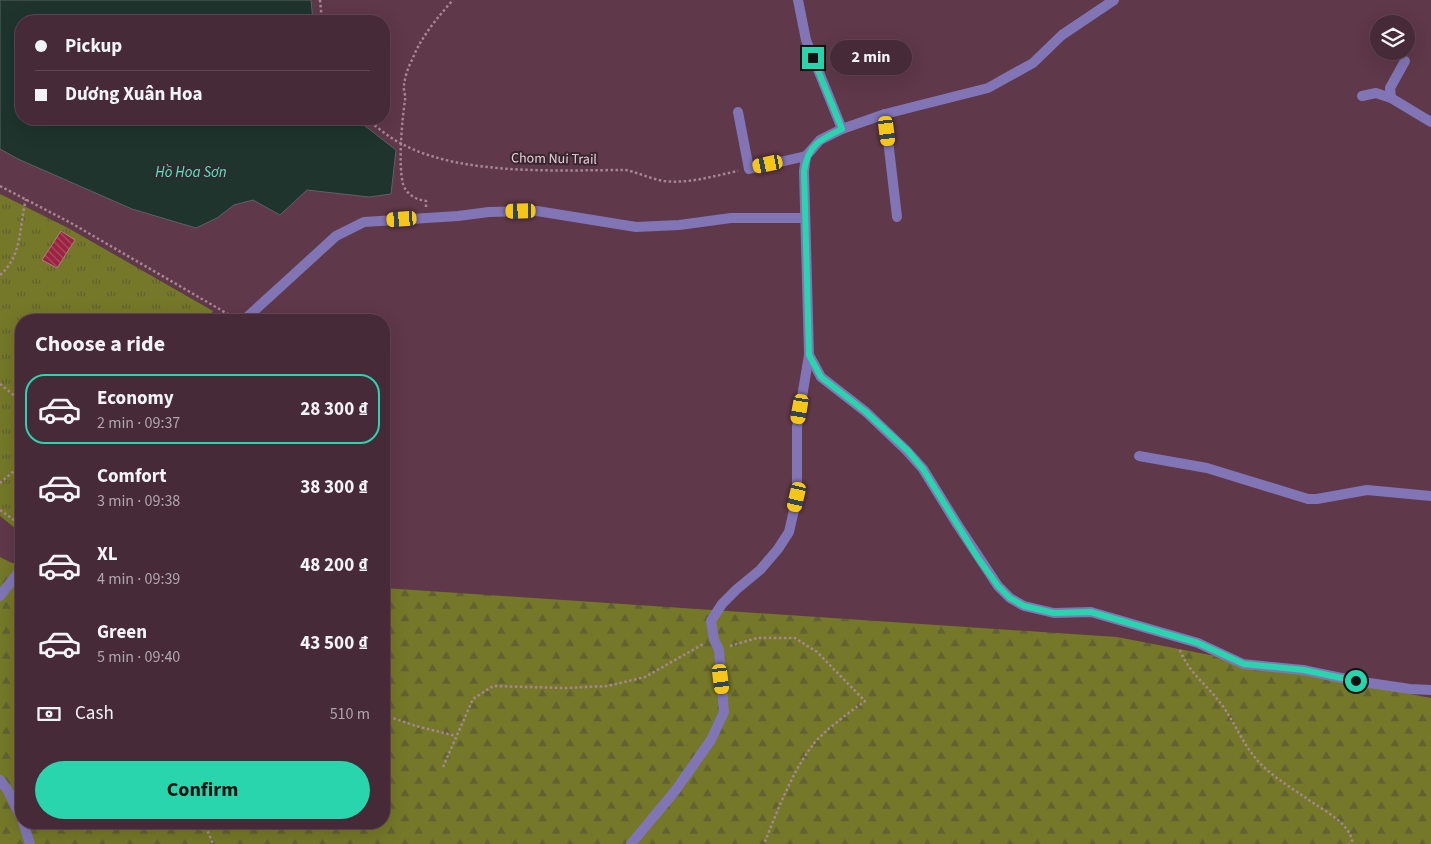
<!DOCTYPE html>
<meta charset="utf-8">
<style>
:root{--surface:#472a37;--page:#513642;--text:#f1f3f6;--muted:#b0a7ad;--line:#5f4652;--accent:#29d5ad}
body{margin:0;font-family:"Source Sans 3",sans-serif;background:var(--page);color:var(--text);height:100vh;display:flex;flex-direction:column;font-size:19px;white-space:nowrap}
*{box-sizing:border-box;margin:0}
p{font-size:16px;color:var(--muted)}
.icon{flex:none;width:28px;height:28px;fill:none;stroke:currentColor;stroke-width:2;stroke-linecap:round;stroke-linejoin:round}
.map{position:relative;flex:1;overflow:hidden}
.side{position:absolute;left:15px;top:314px;width:375px;height:515px;display:flex;flex-direction:column;background:var(--surface);border-radius:20px;box-shadow:0 5px 20px #0002,0 0 0 1px var(--line)}
.side>*{flex:none}
.banner{position:absolute;left:15px;top:15px;width:375px;height:110px;border-radius:20px;box-shadow:0 5px 20px #0002,0 0 0 1px var(--line);display:grid;align-content:center;height:110px;padding:0 20px;background:var(--surface)}
.fabs{position:absolute;left:1370px;top:15px;display:grid;gap:10px}
.fabs a{display:grid;place-items:center;width:45px;height:45px;border-radius:50%;background:var(--surface);box-shadow:0 5px 20px #0002,0 0 0 1px var(--line);font-size:25px}
.end{position:absolute;width:22px;height:22px;margin:-11px;border:6px solid #29d5ad;background:#111;box-shadow:0 0 0 2px #111}
.from{border-radius:50%}
.bubble{position:absolute;height:35px;border-radius:18px;background:var(--surface);box-shadow:0 5px 20px #0002,0 0 0 1px var(--line);font-size:16px;font-weight:700;line-height:35px;text-align:center}
.car{position:absolute;width:15px;height:30px;margin:-15px -8px;border-radius:6px;box-shadow:0 0 4px 1px #0007;background:linear-gradient(#f5c518 24%,#345 0 40%,#f5c518 0 76%,#345 0 86%,#f5c518 0)}
.banner b{display:flex;align-items:center;gap:18px;height:48px;font-size:19px}
.banner b+b{border-top:1px solid var(--line)}
.banner i{width:12px;height:12px;background:var(--text)}
ul{padding:0;list-style:none}
li{display:flex;align-items:center;gap:15px;height:70px;margin:0 10px 8px;padding:0 10px;border:2px solid transparent;border-radius:20px}
li div{flex:1}
li b{display:block;font-size:19px}
li em{font-style:normal;font-weight:700}
li.current{border-color:var(--accent)}
li>.icon{width:45px;height:45px;stroke-width:1.5}
h2{padding:0 20px;font-size:22px;line-height:60px}
.pay{display:flex;align-items:center;gap:12px;height:55px;padding:0 20px;font-size:19px}
.pay p{margin-inline-start:auto}
.button{display:flex;gap:10px;margin-top:auto;padding:10px 20px}
.button a{flex:1;height:58px;border-radius:30px;background:var(--accent);color:#111;font-size:20px;font-weight:700;line-height:58px;text-align:center}
.map>svg:first-child{display:block}
</style>
<div class="map">
<svg width="1431" height="844" viewBox="0 0 1431 844">
<defs>
<pattern id="forest-firs" width="22" height="20" patternUnits="userSpaceOnUse" patternTransform="scale(1.25)"><rect width="22" height="20" fill="#747828"/><path d="M5 1l3.5 6h-7zM16 11l3.5 6h-7z" fill="#626132"/></pattern>
<pattern id="park-tufts" width="24" height="20" patternUnits="userSpaceOnUse" patternTransform="scale(1.25)"><rect width="24" height="20" fill="#747828"/><path d="M3 7l-1-3M5 7V3M7 7l1-3M15 17l-1-3M17 17v-4M19 17l1-3" fill="none" stroke="#626132"/></pattern>
<pattern id="building-back-hatch" width="6" height="6" patternUnits="userSpaceOnUse" patternTransform="scale(1.25)"><rect width="6" height="6" fill="#9a2341"/><path d="M-1 5l2 2M0 0l6 6M5-1l2 2" fill="none" stroke="#ad4c65"/></pattern>
</defs>
<rect width="100%" height="100%" fill="#5f3849"/>
<!-- forest -->
<polygon fill="url(#forest-firs)" points="0,557 12,563 21,563 21,822 384,822 384,588 1117,637 1431,698 1431,844 0,844"/>
<!-- park -->
<polygon fill="url(#park-tufts)" points="0,194 68,228 213,311 207,320 21,320 21,533 0,516"/>
<!-- water -->
<polygon fill="#1e342d" stroke="#5b6361" points="0,0 311,0 313,21 21,21 21,119 356,119 396,150 391,194 369,197 307,190 280,215 253,200 234,205 217,218 196,228 132,209 18,159 0,149"/>
<!-- building -->
<polygon fill="url(#building-back-hatch)" stroke="#ad7d83" points="61,231 75,240 57,268 42,260"/>
<g fill="none" stroke-linecap="round" stroke-linejoin="round">
<!-- path -->
<g stroke="#a68693" stroke-width="2.5" stroke-dasharray="2.5 2.5" stroke-linecap="butt">
<polyline points="320,0 322,21"/>
<path d="M367,119C378,128 391,139 404,145C464,176 559,170 626,170C639,173 651,179 664,181C689,184 713,176 738,171"/>
<polyline points="0,186 71,223 233,317"/>
<path d="M426,207V201C416,200 406,194 403,184C398,164 402,121 405,100C406,95 403,90 404,85C405,77 408,67 412,60C421,37 437,18 453,0"/>
<path d="M0,275C23,255 19,226 26,199"/>
<polyline points="0,384 21,401"/>
<polyline points="0,483 21,465"/>
<polyline points="0,510 21,525"/>
<path d="M730,646L757,638H795L817,652L865,701C850,712 822,732 812,746C791,774 777,812 764,844"/>
<path d="M1180,650C1188,672 1209,687 1222,705C1235,723 1243,744 1257,760C1270,775 1290,787 1306,798C1321,809 1349,822 1352,841L1349,844"/>
<polyline points="384,715 416,726 456,736"/>
<polyline points="443,767 473,699 493,686 565,688 608,686 645,677 705,643"/>
<polyline points="204,822 213,844"/>
</g>
<!-- minor -->
<g stroke="#8175b5" stroke-width="10">
<polyline points="798,0 806,40 842,129"/>
<polyline points="1114,0 1062,35 1033,63 988,88 885,114 842,129 820,140 806,156 804,171 809,355 821,377 866,412 907,451 923,469 957,524 998,586 1010,598 1024,606 1054,613 1091,612 1198,643 1243,664 1303,670 1356,681 1410,689 1431,690"/>
<polyline points="1362,96 1376,93 1391,98 1431,122"/>
<polyline points="1391,98 1390,88 1405,61"/>
<polyline points="738,112 749,169 806,156"/>
<polyline points="885,114 897,217"/>
<polyline points="244,320 336,236 364,222 458,216 489,212 537,211 636,227 679,225 731,218 805,218"/>
<polyline points="1139,456 1207,468 1308,499 1317,499 1367,490 1431,496"/>
<polyline points="0,596 21,569"/>
<polyline points="0,780 7,789 21,817"/>
<polyline points="23,822 30,844"/>
<polyline points="631,844 675,791 711,740 724,712 719,650 714,639 711,621 722,604 737,589 760,570 778,549 789,532 797,497 797,427 809,355"/>
</g>
</g>
<g fill="none" stroke-linecap="round" stroke-linejoin="round">
<!-- route -->
<path stroke="#29d5ad" stroke-width="6" d="M813,58L842,129C819,140 808,145 804,171L809,355L821,377L866,412L908,451L923,469L978,558L998,586L1010,598L1024,606L1054,613L1091,612L1198,643L1244,664L1304,670L1356,681"/>
</g>
<g text-anchor="middle" dominant-baseline="central" stroke-width="4" stroke-linejoin="round" paint-order="stroke">
<!-- street labels -->
<g font-size="14" fill="#e8d0d9" stroke="#38262e">
<text transform="translate(554 159) rotate(1)">Chom Nui Trail</text>
</g>
<!-- water labels -->
<g font-size="15" font-style="italic" fill="#49efc4" stroke="#38262e">
<text x="191" y="172">Hồ Hoa Sơn</text>
</g>
</g>
</svg>
<div class="fabs">
<a><svg class="icon" aria-label="layers" viewBox="0 0 24 24"><path d="M12 4l9 5-9 5-9-5zM3 14l9 5 9-5"/></svg></a>
</div>
<i class="end from" style="left:1356px;top:681px"></i>
<i class="end" style="left:813px;top:58px"></i>
<div class="bubble" style="left:830px;top:40px;width:82px">2 min</div>
<i class="car" style="left:887px;top:131px;rotate:173deg"></i>
<i class="car" style="left:768px;top:164px;rotate:258deg"></i>
<i class="car" style="left:521px;top:211px;rotate:269deg"></i>
<i class="car" style="left:402px;top:219px;rotate:266deg"></i>
<i class="car" style="left:800px;top:409px;rotate:190deg"></i>
<i class="car" style="left:797px;top:497px;rotate:193deg"></i>
<i class="car" style="left:721px;top:679px;rotate:173deg"></i>
<div class="banner">
<b><i class="from"></i>Pickup</b>
<b><i></i>Dương Xuân Hoa</b>
</div>
<section class="side">
<h2>Choose a ride</h2>
<ul>
<li class="current"><svg class="icon" aria-label="car" viewBox="0 0 24 24"><path d="M5 17H2v-5l4-1 3-4h7l3 4 3 1v5h-3M9 17h6M6 11h13"/><circle cx="7" cy="17" r="2"/><circle cx="17" cy="17" r="2"/></svg><div><b>Economy</b><p>2 min · 09:37</p></div><em>28 300 ₫</em></li>
<li><svg class="icon" aria-label="car" viewBox="0 0 24 24"><path d="M5 17H2v-5l4-1 3-4h7l3 4 3 1v5h-3M9 17h6M6 11h13"/><circle cx="7" cy="17" r="2"/><circle cx="17" cy="17" r="2"/></svg><div><b>Comfort</b><p>3 min · 09:38</p></div><em>38 300 ₫</em></li>
<li><svg class="icon" aria-label="car" viewBox="0 0 24 24"><path d="M5 17H2v-5l4-1 3-4h7l3 4 3 1v5h-3M9 17h6M6 11h13"/><circle cx="7" cy="17" r="2"/><circle cx="17" cy="17" r="2"/></svg><div><b>XL</b><p>4 min · 09:39</p></div><em>48 200 ₫</em></li>
<li><svg class="icon" aria-label="car" viewBox="0 0 24 24"><path d="M5 17H2v-5l4-1 3-4h7l3 4 3 1v5h-3M9 17h6M6 11h13"/><circle cx="7" cy="17" r="2"/><circle cx="17" cy="17" r="2"/></svg><div><b>Green</b><p>5 min · 09:40</p></div><em>43 500 ₫</em></li>
</ul>
<div class="pay"><svg class="icon" aria-label="cash" viewBox="0 0 24 24"><path d="M3 7h18v10H3z"/><circle cx="12" cy="12" r="2"/></svg>Cash<p>510 m</p></div>
<div class="button"><a>Confirm</a></div>
</section>
</div>
